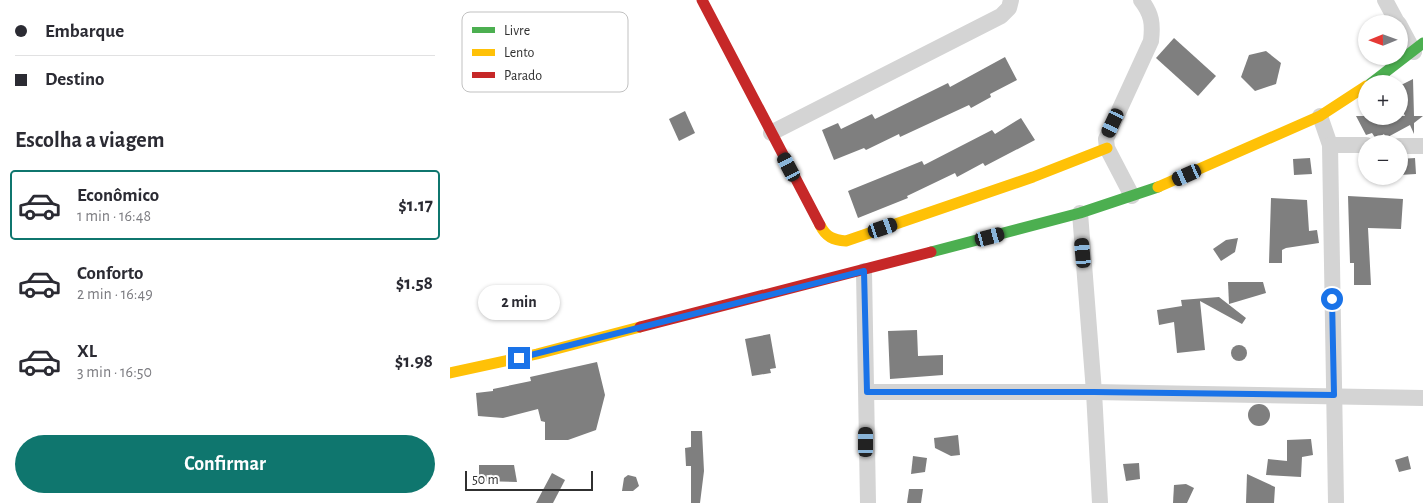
<!DOCTYPE html>
<html lang="pt">
<meta charset="utf-8">
<style>
:root{--surface:#fff;--page:#f2f2f3;--text:#2b2b33;--muted:#7c7c81;--line:#e1e1e2;--accent:#0f766e}
body{margin:0;font-family:"Alegreya Sans",sans-serif;background:var(--page);color:var(--text);height:100vh;display:flex;flex-direction:column;font-size:19px;white-space:nowrap}
*{box-sizing:border-box;margin:0}
p{font-size:16px;color:var(--muted)}
.icon{flex:none;width:28px;height:28px;fill:none;stroke:currentColor;stroke-width:2;stroke-linecap:round;stroke-linejoin:round}
.map{position:relative;flex:1;overflow:hidden}
.side{display:flex;flex-direction:column;background:var(--surface);width:450px}
.side>*{flex:none}
.top-card{display:grid;align-content:center;height:110px;padding:0 15px;background:var(--surface)}
.needle{width:32px;rotate:269deg}
.buttons{position:absolute;left:908px;top:15px;display:grid;gap:10px}
.buttons a{display:grid;place-items:center;width:50px;height:50px;border-radius:50%;background:var(--surface);box-shadow:0 1px 4px #0004;font-size:25px}
.scale{position:absolute;left:15px;bottom:12px;width:128px;box-sizing:border-box;padding-left:5px;border:2px solid #303030;border-top:0;font-size:14px;line-height:18px;white-space:nowrap;color:#303030;-webkit-text-stroke:4px #fff;paint-order:stroke}
.end{position:absolute;width:22px;height:22px;margin:-11px;border:6px solid #1a73e8;background:#fff;box-shadow:0 0 0 2px #fff}
.from{border-radius:50%}
.bubble{position:absolute;height:35px;border-radius:18px;background:var(--surface);box-shadow:0 1px 4px #0004;font-size:16px;font-weight:700;line-height:35px;text-align:center}
.car{position:absolute;width:15px;height:30px;margin:-15px -8px;border-radius:6px;box-shadow:0 0 4px 1px #0007;background:linear-gradient(#222 24%,#8ab4d8 0 40%,#222 0 76%,#8ab4d8 0 86%,#222 0)}
.top-card b{display:flex;align-items:center;gap:18px;height:48px;font-size:19px}
.top-card b+b{border-top:1px solid var(--line)}
.top-card i{width:12px;height:12px;background:var(--text)}
ul{padding:0;list-style:none}
li{display:flex;align-items:center;gap:15px;height:70px;margin:0 10px 8px;padding:0 5px;border:2px solid transparent;border-radius:5px}
li div{flex:1}
li b{display:block;font-size:19px}
li em{font-style:normal;font-weight:700}
li.current{border-color:var(--accent)}
li>.icon{width:45px;height:45px;stroke-width:1.5}
h2{padding:0 15px;font-size:22px;line-height:60px}
.action{display:flex;gap:10px;margin-top:auto;padding:10px 15px}
.action a{flex:1;height:58px;border-radius:30px;background:var(--accent);color:#fff;font-size:20px;font-weight:700;line-height:58px;text-align:center}
main{display:flex;flex:1;min-height:0}
.map>svg:first-child{display:block}
</style>
<main>
<section class="side">
<div class="top-card">
<b><i class="from"></i>Embarque</b>
<b><i></i>Destino</b>
</div>
<h2>Escolha a viagem</h2>
<ul>
<li class="current"><svg class="icon" aria-label="car" viewBox="0 0 24 24"><path d="M5 17H2v-5l4-1 3-4h7l3 4 3 1v5h-3M9 17h6M6 11h13"/><circle cx="7" cy="17" r="2"/><circle cx="17" cy="17" r="2"/></svg><div><b>Econômico</b><p>1 min · 16:48</p></div><em>$1.17</em></li>
<li><svg class="icon" aria-label="car" viewBox="0 0 24 24"><path d="M5 17H2v-5l4-1 3-4h7l3 4 3 1v5h-3M9 17h6M6 11h13"/><circle cx="7" cy="17" r="2"/><circle cx="17" cy="17" r="2"/></svg><div><b>Conforto</b><p>2 min · 16:49</p></div><em>$1.58</em></li>
<li><svg class="icon" aria-label="car" viewBox="0 0 24 24"><path d="M5 17H2v-5l4-1 3-4h7l3 4 3 1v5h-3M9 17h6M6 11h13"/><circle cx="7" cy="17" r="2"/><circle cx="17" cy="17" r="2"/></svg><div><b>XL</b><p>3 min · 16:50</p></div><em>$1.98</em></li>
</ul>
<div class="action"><a>Confirmar</a></div>
</section>
<div class="map">
<svg width="973" height="503" viewBox="0 0 973 503">
<rect width="100%" height="100%" fill="#fff"/>
<!-- building -->
<g fill="#7f7f7f">
<polygon points="724,38 766,76 748,96 706,58"/>
<polygon points="816,51 831,63 826,84 805,91 791,77 799,55"/>
<polygon points="555,57 567,80 540,94 541,97 521,108 519,105 450,137 449,134 416,150 414,148 384,160 372,130 388,123 391,129 422,114 425,119 498,83 500,87"/>
<polygon points="963,79 964,116 973,116 964,123 964,134 960,125 936,138 934,134 926,139 922,133 916,135 906,116 955,116 949,103 949,86"/>
<polygon points="235,111 245,133 229,141 219,119"/>
<polygon points="571,118 585,140 535,166 533,163 507,177 505,173 457,196 458,198 408,218 398,191 472,161 474,165 542,130 545,134"/>
<polygon points="860,158 862,174 844,175 843,159"/>
<polygon points="965,158 966,174 949,175 949,159"/>
<polygon points="898,196 953,199 951,229 918,228 921,285 904,285 904,263 900,263"/>
<polygon points="821,198 857,200 859,231 867,230 869,243 836,248 832,250 832,263 819,263"/>
<polygon points="788,238 785,252 771,261 763,249 776,240"/>
<polygon points="778,282 813,282 816,293 779,304"/>
<polygon points="769,297 796,318 792,324 750,301 755,350 727,353 724,322 709,325 707,310 732,306 731,300"/>
<polygon points="467,330 468,356 493,355 493,375 440,379 438,331"/>
<polygon points="320,334 326,368 320,369 321,373 302,376 295,339"/>
<circle cx="789" cy="353" r="8"/>
<polygon points="147,362 155,395 146,430 118,440 95,440 95,422 91,421 88,409 53,418 28,416 26,393 43,391 43,389 81,381 80,377"/>
<circle cx="809" cy="415" r="11"/>
<polygon points="241,431 252,431 254,471 250,503 241,503 241,466 236,466 235,448 241,447"/>
<polygon points="508,435 510,455 501,456 485,448 484,438"/>
<polygon points="861,439 863,455 852,457 851,477 816,475 818,459 837,461 837,440"/>
<polygon points="463,456 477,458 475,472 461,474"/>
<polygon points="958,456 961,469 949,472 945,460"/>
<polygon points="689,463 690,479 676,481 673,464"/>
<polygon points="29,465 64,465 67,482 29,481"/>
<polygon points="102,473 115,480 103,503 86,503"/>
<polygon points="797,474 825,487 824,503 796,503"/>
<polygon points="178,475 186,477 189,486 183,491 172,491 174,478"/>
<polygon points="736,484 744,488 737,503 723,503 724,485"/>
<polygon points="459,489 473,489 471,503 457,503"/>
</g>
<g fill="none" stroke-linecap="round" stroke-linejoin="round">
<!-- street -->
<g stroke="#d4d4d4" stroke-width="16">
<polyline points="935,0 948,24"/>
<polyline points="949,24 964,52"/>
<polyline points="870,116 880,145 916,145"/>
<polyline points="321,133 551,16 559,8 561,0"/>
<polyline points="880,145 886,503"/>
<polyline points="949,146 973,146"/>
<path d="M682,196L657,148L656,139L701,41C703,24 702,14 691,0"/>
<polyline points="630,213 644,392 650,503"/>
<polyline points="414,271 418,503"/>
<polyline points="417,392 644,392 973,398"/>
</g>
<!-- fast -->
<g stroke="#4caf50" stroke-width="11">
<polyline points="920,84 973,43"/>
<polyline points="481,252 630,213 708,187"/>
</g>
<!-- slow -->
<g stroke="#ffc107" stroke-width="11">
<polyline points="708,187 870,116 916,86"/>
<path d="M370,225C376,237 383,240 396,241L583,177L657,148"/>
<polyline points="0,373 87,354 190,327"/>
</g>
<!-- jam -->
<g stroke="#c62828" stroke-width="11">
<polyline points="252,0 370,225"/>
<polyline points="190,327 481,252"/>
</g>
</g>
<g fill="none" stroke-linecap="round" stroke-linejoin="round">
<!-- route -->
<polyline stroke="#1a73e8" stroke-width="6" points="69,358 414,271 417,392 644,392 884,395 882,299"/>
</g>
<!-- legend -->
<rect x="12" y="12" width="166" height="80" rx="8" fill="#fff" stroke="#c1c1c1" stroke-width="1"/>
<rect x="22" y="27" width="23" height="6" fill="#4caf50"/>
<rect x="22" y="49" width="23" height="7" fill="#ffc107"/>
<rect x="22" y="72" width="23" height="6" fill="#c62828"/>
<g font-size="14" fill="#303030">
<text x="54" y="35">Livre</text>
<text x="54" y="57">Lento</text>
<text x="54" y="80">Parado</text>
</g>
</svg>
<div class="buttons">
<a><svg class="needle" viewBox="-14 -14 28 28"><path d="M0-13l5 13h-10z" fill="#e53935"/><path d="M0 13l5-13h-10z" fill="#7c7c81"/></svg></a>
<a>+</a>
<a>−</a>
</div>
<div class="scale">50 m</div>
<i class="end from" style="left:882px;top:299px"></i>
<i class="end" style="left:69px;top:358px"></i>
<div class="bubble" style="left:28px;top:285px;width:82px">2 min</div>
<i class="car" style="left:663px;top:123px;rotate:205deg"></i>
<i class="car" style="left:339px;top:167px;rotate:332deg"></i>
<i class="car" style="left:737px;top:175px;rotate:246deg"></i>
<i class="car" style="left:433px;top:228px;rotate:71deg"></i>
<i class="car" style="left:540px;top:237px;rotate:75deg"></i>
<i class="car" style="left:633px;top:253px;rotate:355deg"></i>
<i class="car" style="left:416px;top:442px;rotate:0deg"></i>
</div>
</main>
